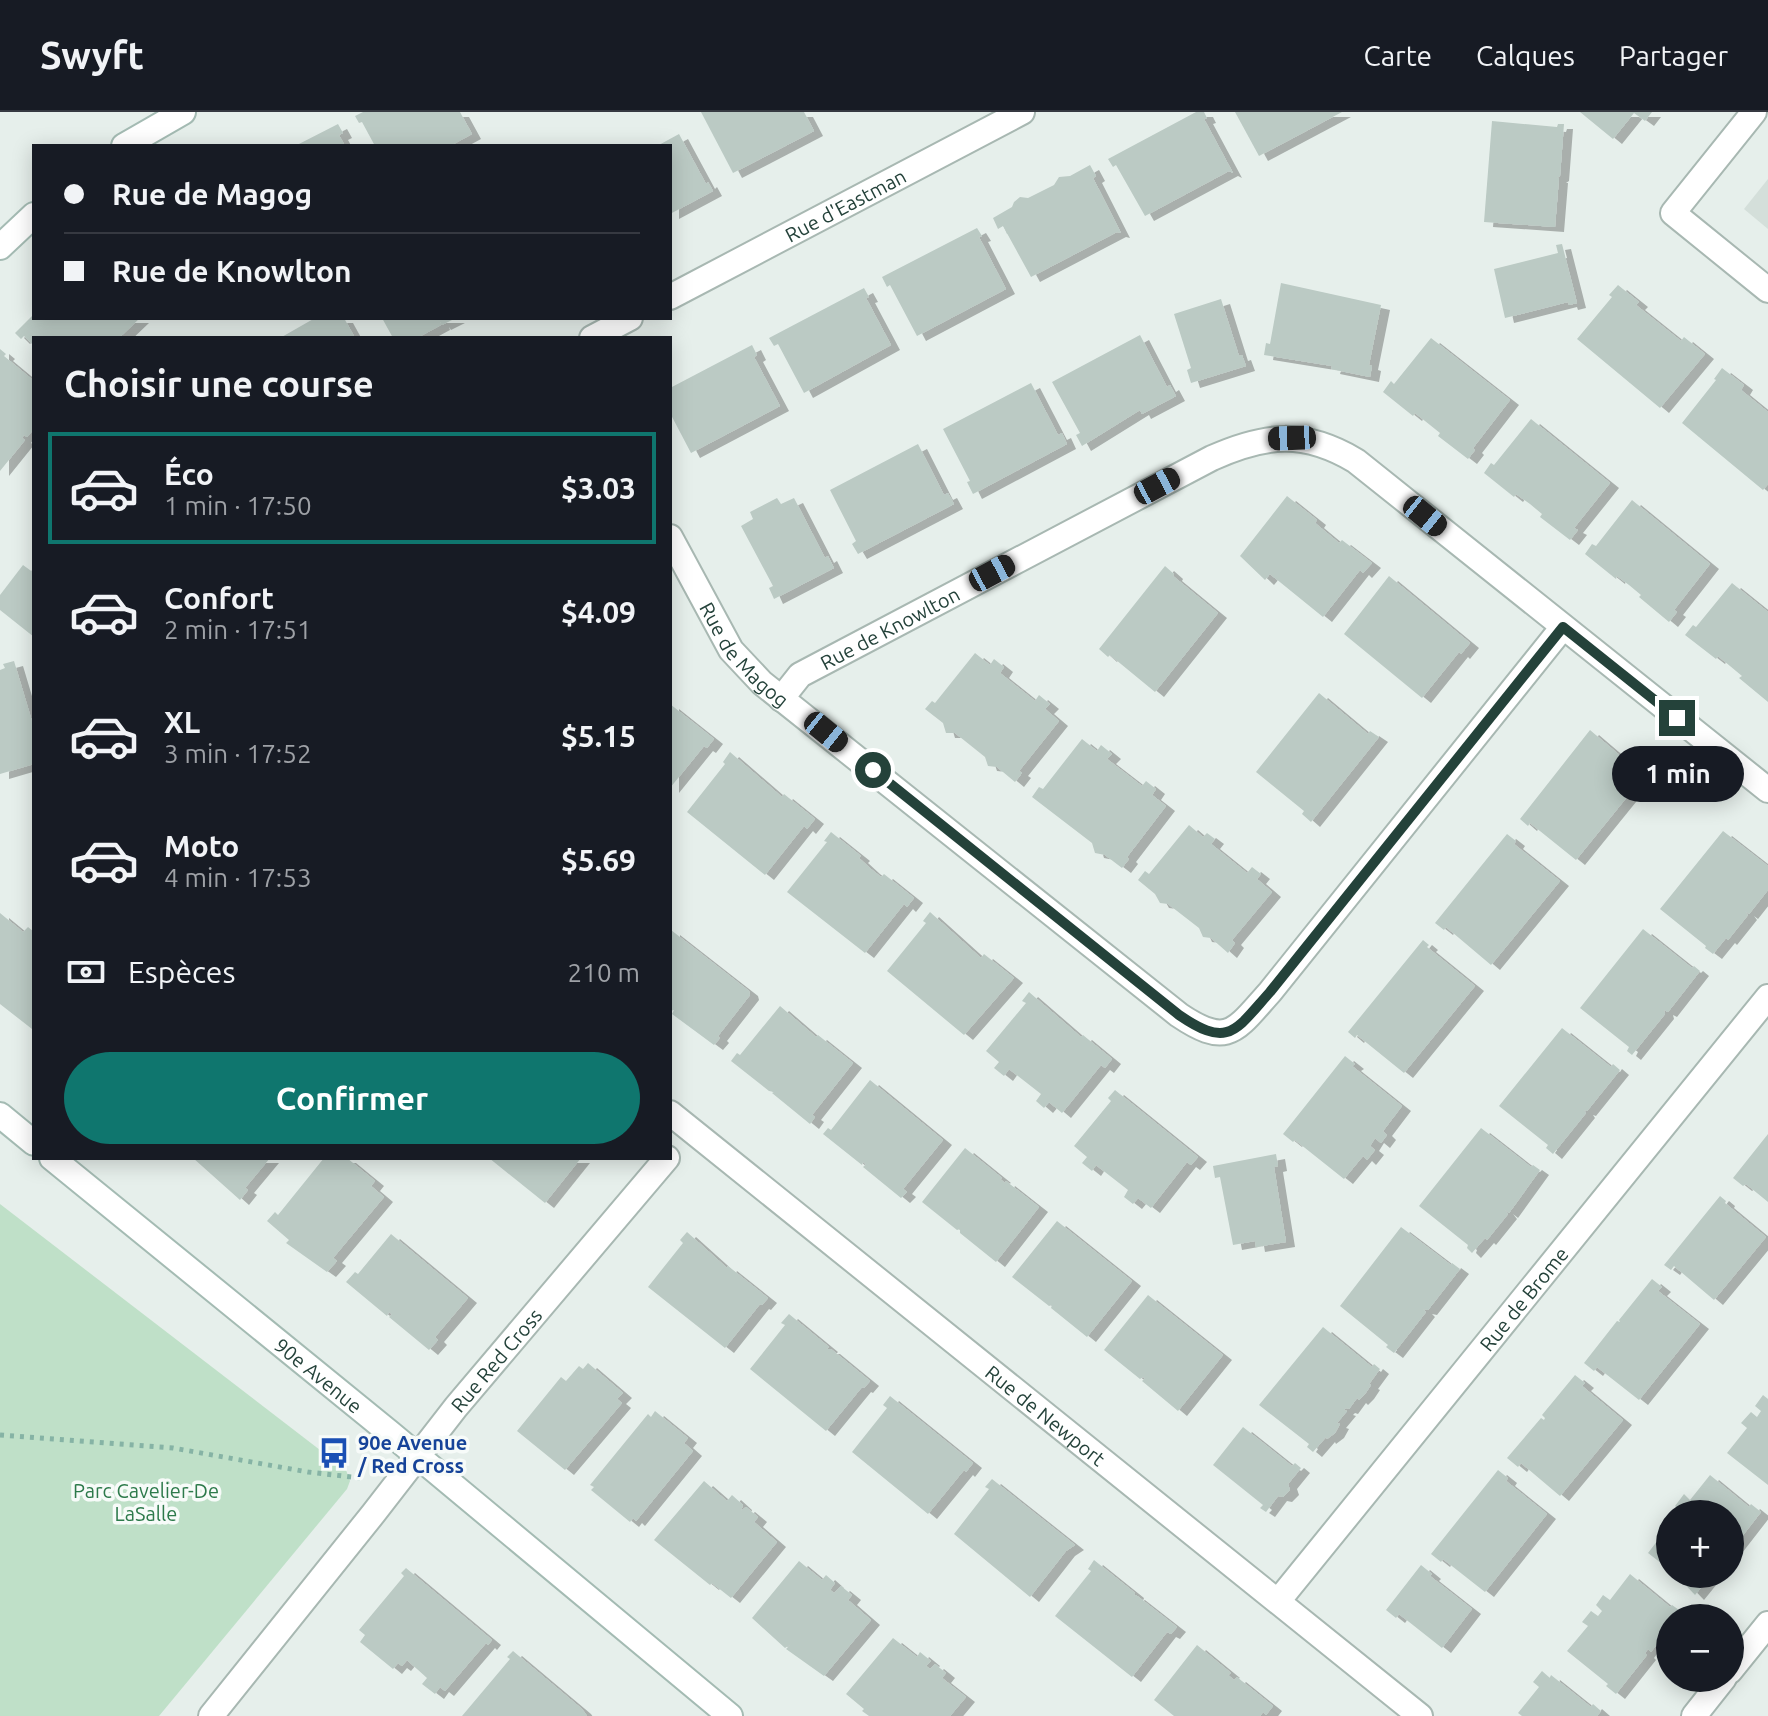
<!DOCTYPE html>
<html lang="fr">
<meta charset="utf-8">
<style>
:root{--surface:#171b24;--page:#242831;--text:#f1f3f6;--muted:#9ea1a6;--line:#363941;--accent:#0f766e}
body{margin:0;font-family:Ubuntu,sans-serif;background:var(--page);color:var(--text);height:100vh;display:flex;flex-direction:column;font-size:30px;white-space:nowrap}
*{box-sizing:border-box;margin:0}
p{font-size:26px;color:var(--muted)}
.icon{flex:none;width:44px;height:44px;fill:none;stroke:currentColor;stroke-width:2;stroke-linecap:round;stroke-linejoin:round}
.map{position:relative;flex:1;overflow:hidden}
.panel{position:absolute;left:32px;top:224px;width:640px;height:824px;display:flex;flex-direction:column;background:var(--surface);border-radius:0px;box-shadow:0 4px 20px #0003}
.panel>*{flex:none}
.hud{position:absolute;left:32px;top:32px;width:640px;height:176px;border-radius:0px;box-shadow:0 4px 20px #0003;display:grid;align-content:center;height:176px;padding:0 32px;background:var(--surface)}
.tools{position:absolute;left:1656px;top:1388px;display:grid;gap:16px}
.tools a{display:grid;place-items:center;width:88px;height:88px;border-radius:50%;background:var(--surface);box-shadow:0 4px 20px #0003;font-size:40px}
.end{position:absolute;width:36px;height:36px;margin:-18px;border:10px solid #24423a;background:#fff;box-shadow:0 0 0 4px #fff}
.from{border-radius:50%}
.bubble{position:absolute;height:56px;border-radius:28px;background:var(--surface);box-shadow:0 4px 20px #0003;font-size:26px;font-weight:600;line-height:56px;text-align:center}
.car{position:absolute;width:24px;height:48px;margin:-24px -12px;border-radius:10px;box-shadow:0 0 6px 2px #0007;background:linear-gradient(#222 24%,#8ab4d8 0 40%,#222 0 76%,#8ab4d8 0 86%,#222 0)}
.hud b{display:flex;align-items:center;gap:28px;height:76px;font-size:30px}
.hud b+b{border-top:2px solid var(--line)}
.hud i{width:20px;height:20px;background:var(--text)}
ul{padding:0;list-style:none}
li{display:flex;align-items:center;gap:24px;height:112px;margin:0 16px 12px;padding:0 16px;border:4px solid transparent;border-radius:0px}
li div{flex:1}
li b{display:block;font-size:30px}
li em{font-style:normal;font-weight:600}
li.current{border-color:var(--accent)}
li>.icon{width:72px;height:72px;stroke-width:1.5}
h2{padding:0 32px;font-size:36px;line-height:96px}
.pay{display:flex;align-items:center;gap:20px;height:88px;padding:0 32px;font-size:30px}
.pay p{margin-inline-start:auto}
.action{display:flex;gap:16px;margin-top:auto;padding:16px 32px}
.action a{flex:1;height:92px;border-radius:48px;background:var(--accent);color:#fff;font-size:32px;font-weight:600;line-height:92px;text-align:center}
header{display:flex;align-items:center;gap:48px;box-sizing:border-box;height:112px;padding:0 40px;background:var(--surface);border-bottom:2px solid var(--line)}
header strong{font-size:38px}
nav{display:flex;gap:44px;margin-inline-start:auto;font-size:28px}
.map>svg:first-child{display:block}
</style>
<header>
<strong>Swyft</strong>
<nav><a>Carte</a><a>Calques</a><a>Partager</a></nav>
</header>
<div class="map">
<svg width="1768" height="1604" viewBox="0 0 1768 1604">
<defs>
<filter id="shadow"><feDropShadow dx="9" dy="5" stdDeviation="0" flood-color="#0004"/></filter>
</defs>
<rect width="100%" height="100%" fill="#e6efeb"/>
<!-- built -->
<polygon fill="#d4dfda" points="1768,67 1768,117 1744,97"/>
<!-- green -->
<polygon fill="#bfe0c8" points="0,1092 346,1358 350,1369 347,1377 159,1604 0,1604"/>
<!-- building -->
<g fill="#bbcac4" filter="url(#shadow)">
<polygon points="363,0 460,0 472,22 450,34 375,34 362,10 359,11 355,4"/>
<polygon points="701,0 804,0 814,19 733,61"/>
<polygon points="1196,0 1204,0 1207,6 1204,7 1233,61 1229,59 1145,104 1116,53 1113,55 1108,47"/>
<polygon points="1235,0 1342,0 1259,44"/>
<polygon points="1580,0 1652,0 1645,9 1634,1 1613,27"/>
<polygon points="1492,9 1557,15 1558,12 1564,12 1560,64 1557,66 1559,66 1555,115 1484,110"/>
<polygon points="338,12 343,21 339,23 345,34 295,34"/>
<polygon points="679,22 706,72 708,70 713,79 670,102 670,34 657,34"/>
<polygon points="1090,53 1096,64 1093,66 1121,121 1117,120 1031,165 1003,114 998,117 993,106 1012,95 1014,90 1020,85 1028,86 1054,73 1059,65 1070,64"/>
<polygon points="977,116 982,124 979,125 1006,177 917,224 890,173 887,175 882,165"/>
<polygon points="1562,132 1577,191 1569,193 1568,190 1505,206 1494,157 1558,141 1556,133"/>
<polygon points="1281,171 1381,193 1369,253 1372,254 1370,265 1331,257 1332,254 1264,243 1266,231 1270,232"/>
<polygon points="1618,173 1639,190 1636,193 1681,229 1684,225 1705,242 1660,296 1577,227 1612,185 1609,183"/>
<polygon points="864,176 869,185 866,186 891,233 804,281 778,232 774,234 769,226"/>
<polygon points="1221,187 1239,244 1242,243 1246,254 1191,271 1187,258 1191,256 1174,202"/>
<polygon points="34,202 34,206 140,206 119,226 34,226 34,234 24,224 21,227 15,221"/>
<polygon points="315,206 344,206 355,226 280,226"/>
<polygon points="382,206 456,206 442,213 440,210 441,213 417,226 393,226"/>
<polygon points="1140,223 1167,275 1170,273 1176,284 1142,302 1140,298 1082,334 1076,323 1080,321 1052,270"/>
<polygon points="1431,226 1510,288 1473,336 1475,338 1468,347 1438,324 1440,321 1415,301 1413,304 1383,280 1391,269 1394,272"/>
<polygon points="752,233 757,243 754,245 780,294 691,341 670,301 670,276"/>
<polygon points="0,237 6,242 4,244 34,269 34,317 27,325 24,323 22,326 25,328 0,359"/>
<polygon points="1722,256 1744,273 1741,278 1768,300 1768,372 1763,378 1682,311 1716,268 1714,267"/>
<polygon points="1031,271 1058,323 1062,321 1067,332 973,382 967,370 970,369 943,317"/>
<polygon points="1531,307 1610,371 1574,416 1578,418 1570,428 1540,405 1542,402 1530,392 1516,382 1514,385 1484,361 1491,351 1494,353"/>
<polygon points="918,332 944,383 948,381 954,392 858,442 852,432 856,429 830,378"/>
<polygon points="1287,384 1317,408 1315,411 1339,431 1342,428 1372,451 1363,461 1360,458 1323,505 1270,462 1265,468 1240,444"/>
<polygon points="777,386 781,392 794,386 825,446 828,444 834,456 774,487 769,476 773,474 741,414 753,407 750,400"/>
<polygon points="1632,388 1710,452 1674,498 1677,500 1669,510 1639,485 1641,483 1629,473 1617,464 1616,467 1585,442 1592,432 1596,434"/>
<polygon points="23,453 34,461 34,525 0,498 0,483"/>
<polygon points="1165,454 1174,462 1173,464 1218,501 1155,580 1110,543 1108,545 1099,537"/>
<polygon points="1389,464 1470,531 1461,542 1459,540 1422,586 1344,522"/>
<polygon points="1732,471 1768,500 1768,590 1739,566 1742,564 1718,544 1716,547 1685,523 1693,513 1696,515"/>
<polygon points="975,541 990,553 994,547 1004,555 1000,561 1035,589 1039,583 1050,592 1045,597 1059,609 1019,659 1022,661 1015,670 997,655 988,654 985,645 955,621 946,621 943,611 925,597 932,589 935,591"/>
<polygon points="14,549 34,616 34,652 0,662 0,558 5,556 3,552"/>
<polygon points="1319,581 1368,622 1370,619 1379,625 1311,710 1302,702 1304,699 1256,660"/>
<polygon points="670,592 714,627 707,636 704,634 670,676"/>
<polygon points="1590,618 1644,664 1576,748 1530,711 1528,714 1520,707"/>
<polygon points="1082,627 1097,639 1101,633 1112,642 1107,647 1142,674 1146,669 1156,677 1152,683 1166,694 1127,745 1129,747 1122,756 1105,743 1095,741 1092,731 1032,685 1039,675 1043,677"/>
<polygon points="730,640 782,685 784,682 815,707 807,717 804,714 765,763 687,700 725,652 723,650"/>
<polygon points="1189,713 1203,725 1207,721 1215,727 1211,732 1247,761 1252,755 1261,762 1257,767 1272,780 1232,828 1235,831 1228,841 1211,826 1203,825 1199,816 1168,792 1160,791 1155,782 1138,768 1145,759 1149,762"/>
<polygon points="1723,719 1768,754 1768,778 1749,802 1745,799 1748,803 1728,828 1726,826 1713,842 1705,836 1706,834 1660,797"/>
<polygon points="831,720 861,744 859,746 871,757 881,765 884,762 914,786 907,795 904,792 865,841 787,780 827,730 824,729"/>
<polygon points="1507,722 1516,729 1514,732 1560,769 1491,853 1446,815 1444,818 1435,811"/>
<polygon points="930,800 981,846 984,842 1014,866 964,923 887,859 926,811 923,809"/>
<polygon points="0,801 23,820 28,815 34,820 32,917 0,892"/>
<polygon points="1643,817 1692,856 1694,854 1700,859 1668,900 1664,898 1665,902 1632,943 1627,939 1629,935 1580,896"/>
<polygon points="671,818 749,879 750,883 718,924 720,926 714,933 672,902 674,898 670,899"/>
<polygon points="1423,828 1429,833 1427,835 1475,874 1404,961 1357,923 1355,926 1348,920"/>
<polygon points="1029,880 1081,925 1083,923 1112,947 1105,956 1101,953 1062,1001 1049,990 1044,996 1036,989 1041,982 1009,957 1004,964 994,956 999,950 986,939 1026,891 1022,889"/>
<polygon points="780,894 816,925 818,923 853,951 812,1003 815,1005 810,1012 772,981 774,980 769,979 731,949 737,941 740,943"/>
<polygon points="1562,916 1611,955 1613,952 1620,958 1587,999 1584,998 1586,1001 1553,1042 1546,1036 1548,1033 1499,994"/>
<polygon points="1345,944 1355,952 1352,954 1402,994 1383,1019 1387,1023 1381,1031 1375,1026 1370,1034 1375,1038 1367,1048 1363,1044 1344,1067 1295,1028 1293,1030 1283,1022"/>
<polygon points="870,968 943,1028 903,1077 907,1080 901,1086 863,1055 866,1052 863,1050 862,1053 823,1022 828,1016 831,1018"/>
<polygon points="1115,978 1198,1045 1191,1053 1187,1050 1151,1096 1138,1086 1133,1092 1124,1085 1128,1078 1096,1053 1092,1059 1082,1051 1087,1045 1074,1034 1111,989 1108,986"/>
<polygon points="1481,1016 1531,1055 1533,1053 1540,1058 1509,1101 1504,1097 1508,1102 1487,1128 1485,1126 1472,1141 1467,1136 1468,1133 1419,1094"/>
<polygon points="1768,1022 1768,1090 1746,1072 1743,1074 1733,1066"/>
<polygon points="965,1036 1002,1066 1000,1067 1005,1071 1006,1069 1039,1095 996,1150 960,1121 960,1117 957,1118 922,1090"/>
<polygon points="1276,1042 1278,1054 1274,1055 1286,1130 1256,1135 1255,1129 1233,1133 1220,1065 1215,1066 1213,1054"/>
<polygon points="193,1046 270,1046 245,1076 248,1078 240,1088"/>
<polygon points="324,1046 347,1046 375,1069 371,1074 384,1085 333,1146 337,1149 327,1160 286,1131 289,1128 267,1109 275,1100 278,1103"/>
<polygon points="489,1046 581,1046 545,1091"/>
<polygon points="1720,1084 1726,1089 1725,1091 1766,1125 1714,1188 1674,1154 1671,1158 1664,1153"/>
<polygon points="1057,1109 1132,1169 1087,1225 1051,1196 1052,1193 1049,1194 1012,1165"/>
<polygon points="1401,1115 1451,1153 1452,1151 1460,1157 1428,1198 1423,1197 1426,1200 1394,1241 1386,1235 1388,1233 1340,1194"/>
<polygon points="687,1120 727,1156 728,1154 768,1186 762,1193 760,1192 725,1236 648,1175 683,1131 680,1128"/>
<polygon points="391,1122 468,1186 435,1225 438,1228 429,1238 389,1205 392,1202 389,1200 387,1204 346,1170 355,1160 358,1162"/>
<polygon points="1652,1167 1662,1175 1658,1179 1700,1212 1639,1288 1597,1255 1594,1259 1584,1251 1617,1209 1620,1210 1619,1208"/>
<polygon points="1148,1183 1223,1243 1178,1299 1142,1269 1145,1266 1143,1265 1140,1267 1104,1238"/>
<polygon points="789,1202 829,1235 827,1237 831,1237 870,1269 864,1276 862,1275 826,1319 750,1257 785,1213 781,1211"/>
<polygon points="1323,1215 1372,1255 1374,1252 1380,1257 1369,1272 1371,1273 1365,1282 1359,1288 1357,1286 1349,1297 1346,1296 1344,1298 1347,1299 1337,1311 1340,1312 1335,1321 1327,1327 1326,1325 1313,1340 1307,1335 1309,1332 1259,1293"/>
<polygon points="588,1251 623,1281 617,1287 622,1291 565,1358 517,1319 561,1265 566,1269 579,1254 583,1257"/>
<polygon points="1575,1263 1585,1271 1582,1274 1623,1308 1560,1384 1521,1351 1518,1355 1507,1346 1541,1306 1544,1308 1545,1306 1542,1303"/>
<polygon points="1763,1283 1768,1287 1768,1373 1727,1341 1747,1316 1741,1311 1751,1300 1757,1305 1761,1299 1755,1294"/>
<polygon points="890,1284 973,1351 966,1360 964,1358 928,1402 852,1340 887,1296 883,1293"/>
<polygon points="655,1299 688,1326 684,1331 693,1339 636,1409 633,1406 630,1410 591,1378 594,1375 590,1373 648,1302 651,1305"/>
<polygon points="1243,1315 1292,1354 1295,1351 1301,1356 1288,1372 1290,1378 1283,1385 1278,1384 1266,1400 1260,1396 1263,1393 1213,1353"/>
<polygon points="1498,1358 1508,1366 1506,1369 1547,1402 1485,1480 1443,1447 1441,1450 1431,1442"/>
<polygon points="1710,1363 1749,1395 1751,1392 1761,1400 1730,1440 1730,1402 1679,1402 1681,1399 1675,1394 1684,1382 1690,1388"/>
<polygon points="992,1367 1075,1433 1066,1439 1030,1485 954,1422 989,1377 985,1375"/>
<polygon points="704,1369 727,1389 732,1383 743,1393 741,1399 746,1395 758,1405 754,1410 777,1430 731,1486 712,1471 710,1473 654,1428"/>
<polygon points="1670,1401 1670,1458 1648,1441 1668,1415 1663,1410"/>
<polygon points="1094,1448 1135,1481 1134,1484 1136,1483 1177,1515 1171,1522 1167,1520 1132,1565 1055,1504 1091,1459 1088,1457"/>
<polygon points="799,1449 822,1468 826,1463 835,1471 830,1478 834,1481 841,1474 852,1483 848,1488 871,1508 824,1564 786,1537 791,1532 785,1536 752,1506"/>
<polygon points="1421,1453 1432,1462 1430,1464 1472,1497 1442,1536 1399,1502 1396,1506 1386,1498"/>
<polygon points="406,1456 492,1528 488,1533 486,1531 445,1579 440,1575 435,1582 422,1572 427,1566 407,1548 402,1554 398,1551 393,1557 360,1530 365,1523 359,1518 404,1464 401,1461"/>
<polygon points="1630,1462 1670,1495 1672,1493 1682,1500 1677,1506 1670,1506 1670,1515 1651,1540 1648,1537 1645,1541 1647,1543 1616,1582 1606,1574 1608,1572 1567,1539 1588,1514 1582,1510 1591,1499 1598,1504 1602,1499 1596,1493 1603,1483 1610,1488"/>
<polygon points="1675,1462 1712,1462 1695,1483"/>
<polygon points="893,1526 917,1545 920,1540 931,1549 926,1554 930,1557 935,1552 946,1561 942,1566 966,1585 950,1604 869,1604 862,1599 864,1597 846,1582"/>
<polygon points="1197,1533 1231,1561 1228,1563 1234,1568 1237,1565 1273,1594 1266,1603 1263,1600 1260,1604 1174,1604 1154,1588"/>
<polygon points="513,1539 582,1597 587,1604 462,1604 510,1547 507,1545"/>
<polygon points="1542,1559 1550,1566 1551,1563 1591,1595 1593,1592 1601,1599 1597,1604 1522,1604 1518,1601 1539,1575 1533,1570"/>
</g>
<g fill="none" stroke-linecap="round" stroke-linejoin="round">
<defs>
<g id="street">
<polyline points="1754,0 1673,101 1768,178"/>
<path id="s1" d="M670,185L1022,0"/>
<polyline points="592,226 630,206"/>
<path id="s2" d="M670,425L731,538L762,571L1179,903C1228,936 1235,919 1270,880L1563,515"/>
<path id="s3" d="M781,587L800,563L1212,346C1266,322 1304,318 1356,349L1768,678"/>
<path id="s4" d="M670,1001L1420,1604"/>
<path id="s5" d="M1279,1488L1768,885"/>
<polyline points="1730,1559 1768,1512"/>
<path id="s6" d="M211,1604L373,1402L456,1295L667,1046"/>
<polyline points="1694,1604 1724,1566"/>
</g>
<g id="secondary">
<polyline points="124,34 183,0"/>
<polyline points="0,135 34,103"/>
<polyline points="0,1003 34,1031"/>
<path id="s7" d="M52,1046L390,1321L730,1604"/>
</g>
</defs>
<!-- street casing -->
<use href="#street" stroke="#a8b8b2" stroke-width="28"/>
<!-- secondary casing -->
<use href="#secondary" stroke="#a4bbb3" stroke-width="28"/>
<!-- path -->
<polyline stroke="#86b3a5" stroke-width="5" stroke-dasharray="4 6" stroke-linecap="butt" points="0,1323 173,1336 308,1360 360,1366"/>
<!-- street -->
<use href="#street" stroke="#fff" stroke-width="24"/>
<!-- secondary -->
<use href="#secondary" stroke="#fff" stroke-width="24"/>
</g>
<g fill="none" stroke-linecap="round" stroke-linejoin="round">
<!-- route -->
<path stroke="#24423a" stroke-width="10" d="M873,658L1179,903C1229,937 1235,919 1270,880L1563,515L1677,606"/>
</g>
<!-- icons -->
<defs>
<symbol id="bus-bare" viewBox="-9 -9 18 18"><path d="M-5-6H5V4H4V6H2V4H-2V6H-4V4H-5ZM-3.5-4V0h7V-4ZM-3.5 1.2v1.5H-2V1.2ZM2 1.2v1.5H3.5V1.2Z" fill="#1a4fb4" stroke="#f7fbf9" stroke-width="2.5" paint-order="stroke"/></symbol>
</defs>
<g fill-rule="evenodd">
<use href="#bus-bare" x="312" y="1319" width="44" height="44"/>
</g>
<g text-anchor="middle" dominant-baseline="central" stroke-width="7" stroke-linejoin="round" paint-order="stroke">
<!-- street labels -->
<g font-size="20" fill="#24423a" stroke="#f7fbf9">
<text stroke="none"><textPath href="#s1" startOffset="198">Rue d'Eastman</textPath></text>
<text stroke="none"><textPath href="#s3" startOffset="132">Rue de Knowlton</textPath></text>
<text stroke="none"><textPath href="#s2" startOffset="140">Rue de Magog</textPath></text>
<text stroke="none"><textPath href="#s5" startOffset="388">Rue de Brome</textPath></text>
<text stroke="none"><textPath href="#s6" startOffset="456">Rue Red Cross</textPath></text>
<text stroke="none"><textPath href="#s7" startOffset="344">90e Avenue</textPath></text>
<text stroke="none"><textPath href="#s4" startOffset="482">Rue de Newport</textPath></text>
</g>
<!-- transit labels -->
<g font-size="20" font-weight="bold" fill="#164399" stroke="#f7fbf9" text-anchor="start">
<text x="358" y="1330">90e Avenue<tspan x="358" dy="23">/ Red Cross</tspan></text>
</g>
<!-- park labels -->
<g font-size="20" fill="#2d7a4b" stroke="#f7fbf9">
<text x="146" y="1378">Parc Cavelier-De<tspan x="146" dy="23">LaSalle</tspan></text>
</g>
</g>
</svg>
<div class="tools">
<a>+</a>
<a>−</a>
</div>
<i class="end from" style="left:873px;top:658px"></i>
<i class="end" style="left:1677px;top:606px"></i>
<div class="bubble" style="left:1612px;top:634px;width:132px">1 min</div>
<i class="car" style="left:1292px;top:326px;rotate:268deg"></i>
<i class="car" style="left:1157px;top:374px;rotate:62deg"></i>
<i class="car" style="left:1425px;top:404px;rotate:129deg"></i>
<i class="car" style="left:992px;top:461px;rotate:62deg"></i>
<i class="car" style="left:826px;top:620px;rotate:129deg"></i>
<div class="hud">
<b><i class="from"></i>Rue de Magog</b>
<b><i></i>Rue de Knowlton</b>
</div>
<section class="panel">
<h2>Choisir une course</h2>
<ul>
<li class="current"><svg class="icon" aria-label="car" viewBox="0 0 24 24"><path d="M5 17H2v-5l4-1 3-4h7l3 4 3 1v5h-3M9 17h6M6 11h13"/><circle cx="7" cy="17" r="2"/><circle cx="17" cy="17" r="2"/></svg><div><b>Éco</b><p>1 min · 17:50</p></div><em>$3.03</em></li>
<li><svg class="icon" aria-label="car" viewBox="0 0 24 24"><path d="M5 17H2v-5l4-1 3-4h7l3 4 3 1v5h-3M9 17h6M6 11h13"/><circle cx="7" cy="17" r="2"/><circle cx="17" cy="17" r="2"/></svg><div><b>Confort</b><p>2 min · 17:51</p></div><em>$4.09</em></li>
<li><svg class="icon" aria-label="car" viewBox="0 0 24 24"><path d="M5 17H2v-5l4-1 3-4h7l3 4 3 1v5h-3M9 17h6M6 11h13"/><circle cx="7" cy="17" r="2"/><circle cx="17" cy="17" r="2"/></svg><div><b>XL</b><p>3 min · 17:52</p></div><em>$5.15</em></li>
<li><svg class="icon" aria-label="car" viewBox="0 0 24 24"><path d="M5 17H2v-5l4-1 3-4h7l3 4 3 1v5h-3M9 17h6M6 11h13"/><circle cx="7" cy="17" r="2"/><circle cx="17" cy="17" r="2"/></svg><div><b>Moto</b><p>4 min · 17:53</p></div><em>$5.69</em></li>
</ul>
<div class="pay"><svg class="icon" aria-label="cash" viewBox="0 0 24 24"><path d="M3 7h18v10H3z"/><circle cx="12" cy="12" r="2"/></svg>Espèces<p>210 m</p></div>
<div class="action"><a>Confirmer</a></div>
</section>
</div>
